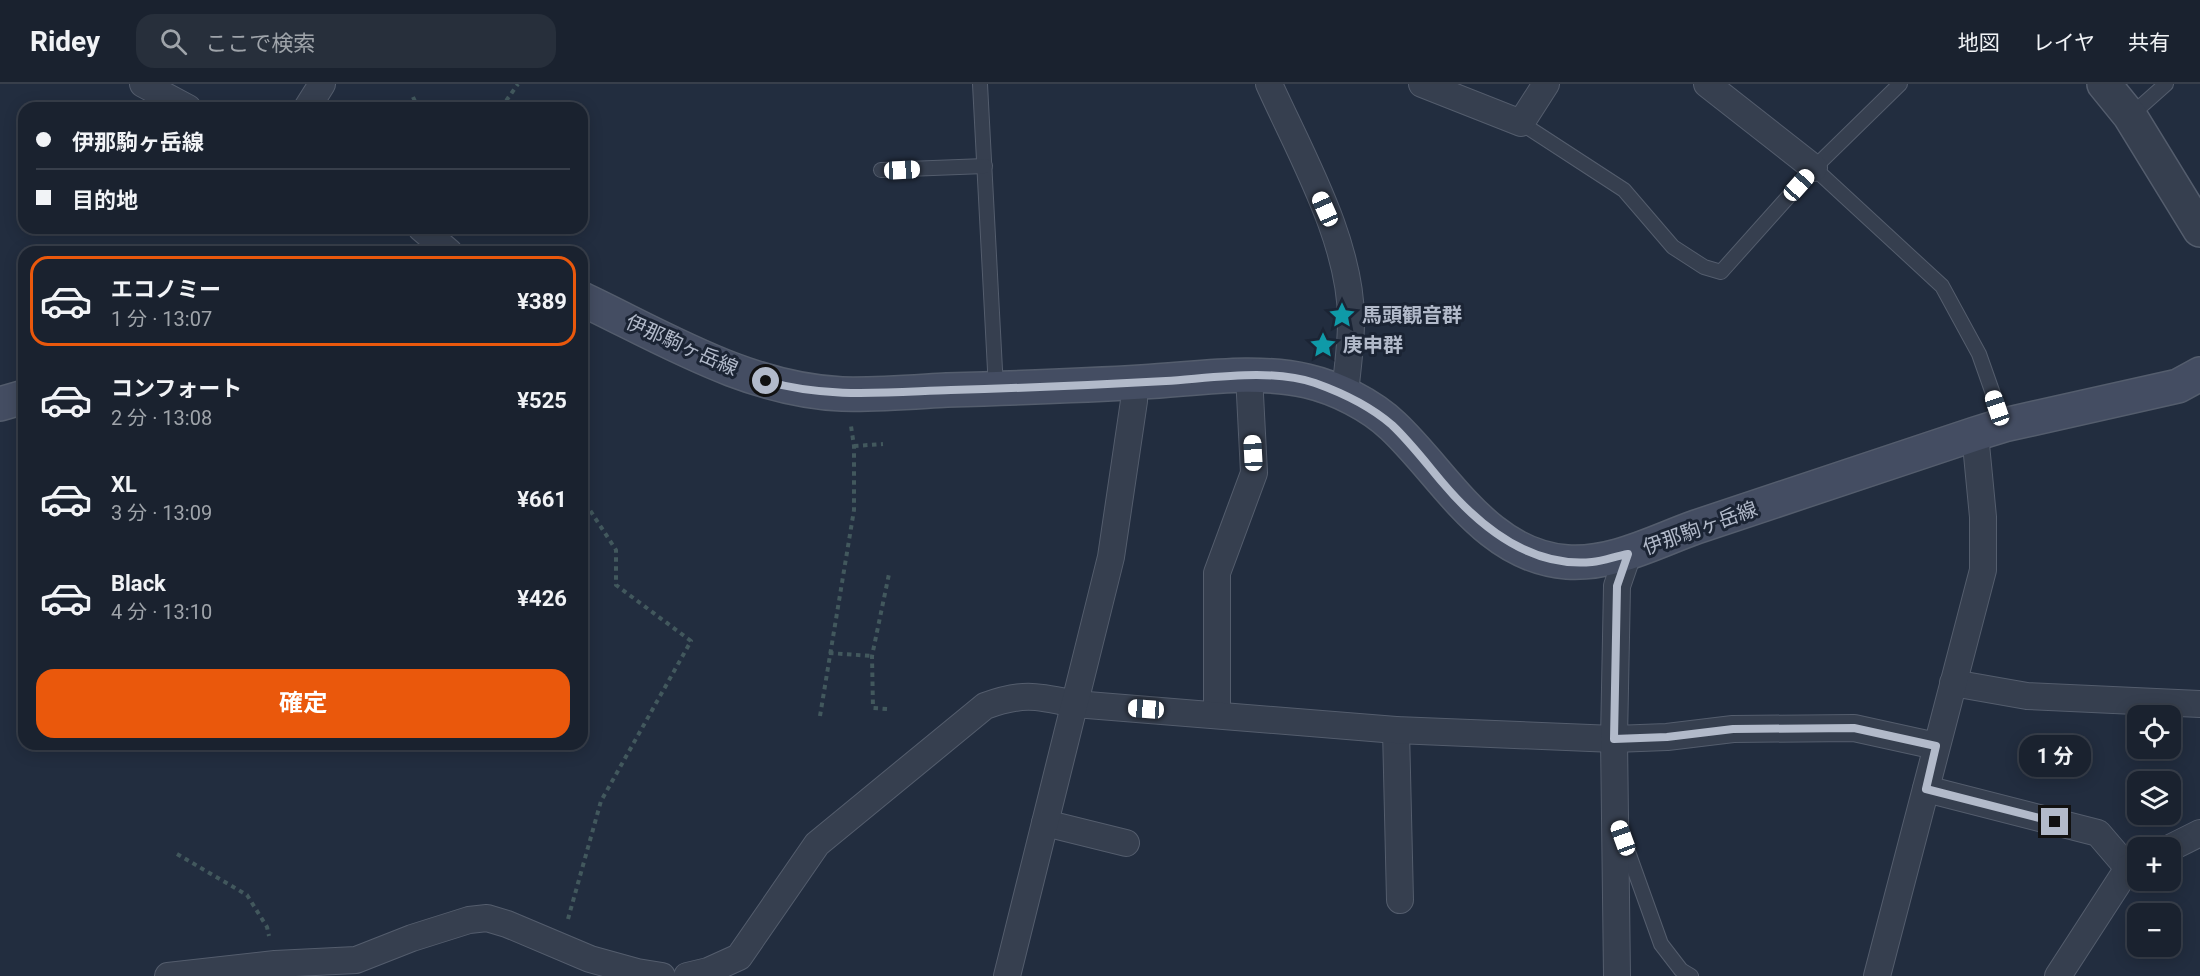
<!DOCTYPE html>
<html lang="ja">
<meta charset="utf-8">
<style>
:root{--surface:#1a222f;--page:#272f3b;--text:#f1f3f6;--muted:#9fa4aa;--line:#383f4b;--accent:#ea580c}
body{margin:0;font-family:Roboto,"Noto Sans JP",sans-serif;background:var(--page);color:var(--text);height:100vh;display:flex;flex-direction:column;font-size:22px;white-space:nowrap}
*{box-sizing:border-box;margin:0}
p{font-size:20px;color:var(--muted)}
.icon{flex:none;width:33px;height:33px;fill:none;stroke:currentColor;stroke-width:2;stroke-linecap:round;stroke-linejoin:round}
.map{position:relative;flex:1;overflow:hidden}
.sheet{position:absolute;left:18px;top:162px;width:570px;height:504px;display:flex;flex-direction:column;background:var(--surface);border-radius:18px;box-shadow:0 3px 15px #0003,0 0 0 2px var(--line)}
.sheet>*{flex:none}
.banner{position:absolute;left:18px;top:18px;width:570px;height:132px;border-radius:18px;box-shadow:0 3px 15px #0003,0 0 0 2px var(--line);display:grid;align-content:center;height:132px;padding:0 18px;background:var(--surface)}
.fabs{position:absolute;left:2127px;top:621px;display:grid;gap:12px}
.fabs a{display:grid;place-items:center;width:54px;height:54px;border-radius:12px;background:var(--surface);box-shadow:0 3px 15px #0003,0 0 0 2px var(--line);font-size:30px}
.end{position:absolute;width:27px;height:27px;margin:-14px;border:8px solid #b2baca;background:#111;box-shadow:0 0 0 3px #111}
.from{border-radius:50%}
.bubble{position:absolute;height:42px;border-radius:18px;background:var(--surface);box-shadow:0 3px 15px #0003,0 0 0 2px var(--line);font-size:20px;font-weight:700;line-height:42px;text-align:center}
.car{position:absolute;width:18px;height:36px;margin:-18px -9px;border-radius:8px;box-shadow:0 0 4px 2px #0007;background:linear-gradient(#fff 24%,#345 0 40%,#fff 0 76%,#345 0 86%,#fff 0)}
.banner b{display:flex;align-items:center;gap:21px;height:57px;font-size:22px}
.banner b+b{border-top:2px solid var(--line)}
.banner i{width:15px;height:15px;background:var(--text)}
ul{padding:10px 0 0;list-style:none}
li{display:flex;align-items:center;gap:18px;height:90px;margin:0 12px 9px;padding:0 6px;border:3px solid transparent;border-radius:18px}
li div{flex:1}
li b{display:block;font-size:22px}
li em{font-style:normal;font-weight:700}
li.active{border-color:var(--accent)}
li>.icon{width:54px;height:54px;stroke-width:1.5}
.cta{display:flex;gap:12px;margin-top:auto;padding:12px 18px}
.cta a{flex:1;height:69px;border-radius:18px;background:var(--accent);color:#fff;font-size:24px;font-weight:700;line-height:69px;text-align:center}
header{display:flex;align-items:center;gap:36px;box-sizing:border-box;height:84px;padding:0 30px;background:var(--surface);border-bottom:2px solid var(--line)}
header strong{font-size:28px}
nav{display:flex;gap:33px;margin-inline-start:auto;font-size:21px}
.search{width:420px;height:54px;background:var(--page);display:flex;align-items:center;gap:15px;box-sizing:border-box;padding:0 21px;border-radius:18px;color:var(--muted);font-size:22px}
.map>svg:first-child{display:block}
</style>
<header>
<strong>Ridey</strong>
<div class="search"><svg class="icon" aria-label="search" viewBox="0 0 24 24"><circle cx="10" cy="10" r="6"/><path d="M15 15l6 6"/></svg>ここで検索</div>
<nav><a>地図</a><a>レイヤ</a><a>共有</a></nav>
</header>
<div class="map">
<svg width="2200" height="892" viewBox="0 0 2200 892">
<rect width="100%" height="100%" fill="#222d3f"/>
<g fill="none" stroke-linecap="round" stroke-linejoin="round">
<defs>
<g id="service">
<polyline points="980,0 996,305"/>
<polyline points="2130,32 2166,0"/>
<polyline points="1521,39 1624,106 1673,163 1704,183 1721,188 1814,84 1900,0"/>
<polyline points="1814,84 1942,202 1979,270 2004,341"/>
<polyline points="881,86 985,82"/>
<polyline points="1622,751 1661,860 1681,886 1691,892"/>
</g>
<g id="minor">
<polyline points="143,0 188,24"/>
<path d="M1269,0C1301,71 1352,159 1351,238C1351,262 1347,287 1345,311"/>
<polyline points="1422,0 1521,39 1546,0"/>
<polyline points="1707,0 1814,84"/>
<polyline points="307,24 322,0"/>
<polyline points="421,144 449,168"/>
<polyline points="1953,599 2027,612 2200,620"/>
<polyline points="1217,631 1217,489 1254,389 1249,291"/>
<polyline points="1396,646 1400,816"/>
<polyline points="1926,705 2098,749 2128,784"/>
<polyline points="1045,739 1126,759"/>
<polyline points="2170,764 2200,749"/>
<polyline points="168,892 275,880 356,876 412,854 469,836 487,834 507,840 590,875 637,888 662,892"/>
<path d="M687,892L708,887L739,873L817,760L985,622C1024,608 1037,612 1075,620L1396,646L1614,655L1667,653L1733,645L1854,644L1936,662"/>
<polyline points="1007,892 1111,473 1134,317 1134,299"/>
<polyline points="1617,892 1614,655 1617,502 1628,470"/>
<polyline points="1877,892 1983,486 1983,433 1975,350"/>
<polyline points="2058,892 2128,784 2138,780"/>
</g>
<polyline id="tertiary" points="2104,0 2130,32 2200,146"/>
<g id="secondary">
<path d="M582,215C664,254 748,306 842,310C876,311 912,308 947,306C1012,304 1077,302 1142,298C1197,295 1254,285 1307,297C1337,304 1371,321 1393,342C1446,392 1486,472 1567,478C1613,481 1654,458 1696,443C1789,412 1882,381 1975,350L2004,341L2178,302L2200,290"/>
<polyline points="0,320 24,313"/>
</g>
</defs>
<!-- service casing -->
<use href="#service" stroke="#545d6d" stroke-width="16"/>
<!-- minor casing -->
<use href="#minor" stroke="#545d6d" stroke-width="28"/>
<!-- tertiary casing -->
<use href="#tertiary" stroke="#545d6d" stroke-width="36"/>
<!-- secondary casing -->
<use href="#secondary" stroke="#545d6d" stroke-width="36"/>
<!-- path -->
<g stroke="#42585d" stroke-width="4" stroke-dasharray="4.5 4.5" stroke-linecap="butt">
<polyline points="413,13 418,24"/>
<polyline points="501,24 518,0"/>
<polyline points="854,362 883,360"/>
<polyline points="829,569 872,572"/>
<polyline points="887,625 873,624 872,572 889,490"/>
<polyline points="820,632 854,426 854,362 851,342"/>
<polyline points="177,770 247,811 267,843 269,852"/>
<polyline points="568,835 601,717 691,557 616,501 616,466 582,414"/>
</g>
<!-- service -->
<use href="#service" stroke="#363f4f" stroke-width="14"/>
<!-- minor -->
<use href="#minor" stroke="#363f4f" stroke-width="26"/>
<!-- tertiary -->
<use href="#tertiary" stroke="#363f4f" stroke-width="33"/>
<!-- secondary -->
<use href="#secondary" stroke="#444d62" stroke-width="33"/>
</g>
<g fill="none" stroke-linecap="round" stroke-linejoin="round">
<!-- route -->
<path stroke="#b2baca" stroke-width="8" d="M766,297C827,315 889,308 951,306C1023,304 1095,301 1166,297C1212,294 1271,284 1315,299C1343,309 1370,322 1392,341C1410,358 1426,379 1442,398C1479,442 1529,484 1592,478C1604,477 1616,472 1628,470L1617,502L1614,655L1667,653L1733,645L1854,644L1936,662L1926,705L2055,738"/>
</g>
<!-- icons -->
<defs>
<symbol id="sight-bare" viewBox="-9 -9 18 18"><path d="M0-6L1.8-2.2L6-1.7L2.9 1.2L3.7 5.4L0 3.3L-3.7 5.4L-2.9 1.2L-6-1.7L-1.8-2.2Z" fill="#0f9aa8" stroke="#1b2434" stroke-width="2.5" paint-order="stroke"/></symbol>
</defs>
<g fill-rule="evenodd">
<use href="#sight-bare" x="1323" y="212" width="38" height="38"/>
<use href="#sight-bare" x="1304" y="242" width="38" height="38"/>
</g>
<g text-anchor="middle" dominant-baseline="central" stroke-width="6" stroke-linejoin="round" paint-order="stroke">
<!-- poi labels -->
<g font-size="20" font-weight="bold" fill="#b2baca" stroke="#1b2434" text-anchor="start">
<text x="1362" y="231">馬頭観音群</text>
<text x="1343" y="261">庚申群</text>
</g>
<!-- street labels -->
<g font-size="20" fill="#b2baca" stroke="#1b2434">
<text transform="translate(682 261) rotate(24)">伊那駒ヶ岳線</text>
<text transform="translate(1700 444) rotate(-20)">伊那駒ヶ岳線</text>
</g>
</g>
</svg>
<div class="fabs">
<a><svg class="icon" aria-label="locate" viewBox="0 0 24 24"><circle cx="12" cy="12" r="6"/><path d="M12 2v4M12 18v4M2 12h4M18 12h4"/></svg></a>
<a><svg class="icon" aria-label="layers" viewBox="0 0 24 24"><path d="M12 4l9 5-9 5-9-5zM3 14l9 5 9-5"/></svg></a>
<a>+</a>
<a>−</a>
</div>
<i class="end from" style="left:766px;top:297px"></i>
<i class="end" style="left:2055px;top:738px"></i>
<div class="bubble" style="left:2019px;top:651px;width:72px">1 分</div>
<i class="car" style="left:902px;top:86px;rotate:87deg"></i>
<i class="car" style="left:1799px;top:101px;rotate:42deg"></i>
<i class="car" style="left:1325px;top:125px;rotate:336deg"></i>
<i class="car" style="left:1997px;top:324px;rotate:341deg"></i>
<i class="car" style="left:1253px;top:369px;rotate:357deg"></i>
<i class="car" style="left:1146px;top:625px;rotate:274deg"></i>
<i class="car" style="left:1623px;top:754px;rotate:340deg"></i>
<div class="banner">
<b><i class="from"></i>伊那駒ヶ岳線</b>
<b><i></i>目的地</b>
</div>
<section class="sheet">
<ul>
<li class="active"><svg class="icon" aria-label="car" viewBox="0 0 24 24"><path d="M5 17H2v-5l4-1 3-4h7l3 4 3 1v5h-3M9 17h6M6 11h13"/><circle cx="7" cy="17" r="2"/><circle cx="17" cy="17" r="2"/></svg><div><b>エコノミー</b><p>1 分 · 13:07</p></div><em>¥389</em></li>
<li><svg class="icon" aria-label="car" viewBox="0 0 24 24"><path d="M5 17H2v-5l4-1 3-4h7l3 4 3 1v5h-3M9 17h6M6 11h13"/><circle cx="7" cy="17" r="2"/><circle cx="17" cy="17" r="2"/></svg><div><b>コンフォート</b><p>2 分 · 13:08</p></div><em>¥525</em></li>
<li><svg class="icon" aria-label="car" viewBox="0 0 24 24"><path d="M5 17H2v-5l4-1 3-4h7l3 4 3 1v5h-3M9 17h6M6 11h13"/><circle cx="7" cy="17" r="2"/><circle cx="17" cy="17" r="2"/></svg><div><b>XL</b><p>3 分 · 13:09</p></div><em>¥661</em></li>
<li><svg class="icon" aria-label="car" viewBox="0 0 24 24"><path d="M5 17H2v-5l4-1 3-4h7l3 4 3 1v5h-3M9 17h6M6 11h13"/><circle cx="7" cy="17" r="2"/><circle cx="17" cy="17" r="2"/></svg><div><b>Black</b><p>4 分 · 13:10</p></div><em>¥426</em></li>
</ul>
<div class="cta"><a>確定</a></div>
</section>
</div>
